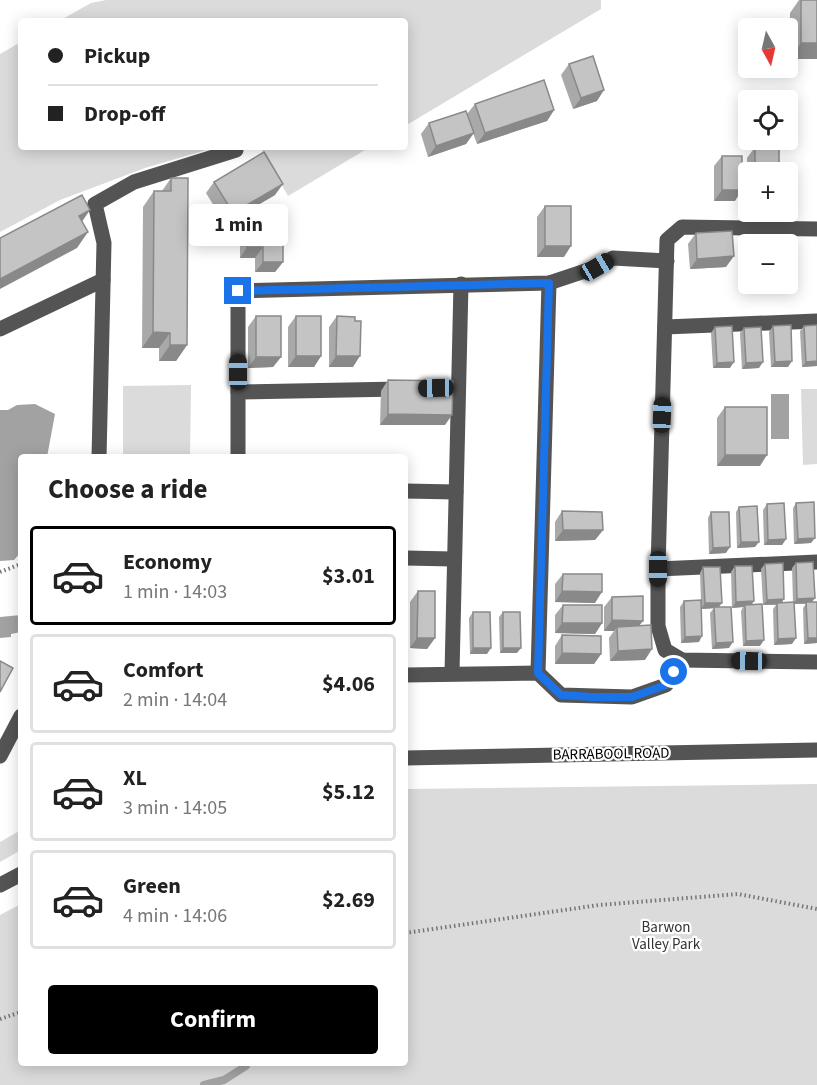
<!DOCTYPE html>
<meta charset="utf-8">
<style>
:root{--surface:#fff;--page:#f6f6f6;--text:#222;--muted:#767676;--line:#e0e0e0;--accent:#000}
body{margin:0;font-family:"Source Sans 3",sans-serif;background:var(--page);color:var(--text);height:100vh;display:flex;flex-direction:column;font-size:22px;white-space:nowrap}
*{box-sizing:border-box;margin:0}
p{font-size:20px;color:var(--muted)}
.icon{flex:none;width:33px;height:33px;fill:none;stroke:currentColor;stroke-width:2;stroke-linecap:round;stroke-linejoin:round}
.map{position:relative;flex:1;overflow:hidden}
.drawer{position:absolute;left:18px;top:454px;width:390px;height:612px;display:flex;flex-direction:column;background:var(--surface);border-radius:6px;box-shadow:0 3px 15px #0003}
.drawer>*{flex:none}
.hud{position:absolute;left:18px;top:18px;width:390px;height:132px;border-radius:6px;box-shadow:0 3px 15px #0003;display:grid;align-content:center;height:132px;padding:0 30px;background:var(--surface)}
.needle{width:39px;rotate:172deg}
.buttons{position:absolute;left:738px;top:18px;display:grid;gap:12px}
.buttons a{display:grid;place-items:center;width:60px;height:60px;border-radius:6px;background:var(--surface);box-shadow:0 3px 15px #0003;font-size:30px}
.end{position:absolute;width:27px;height:27px;margin:-14px;border:8px solid #1a73e8;background:#fff;box-shadow:0 0 0 3px #fff}
.from{border-radius:50%}
.bubble{position:absolute;height:42px;border-radius:6px;background:var(--surface);box-shadow:0 3px 15px #0003;font-size:20px;font-weight:700;line-height:42px;text-align:center}
.car{position:absolute;width:18px;height:36px;margin:-18px -9px;border-radius:8px;box-shadow:0 0 4px 2px #0007;background:linear-gradient(#222 24%,#8ab4d8 0 40%,#222 0 76%,#8ab4d8 0 86%,#222 0)}
.hud b{display:flex;align-items:center;gap:21px;height:57px;font-size:22px}
.hud b+b{border-top:2px solid var(--line)}
.hud i{width:15px;height:15px;background:var(--text)}
ul{padding:0;list-style:none}
li{display:flex;align-items:center;gap:18px;height:99px;margin:0 12px 9px;padding:0 18px;border:3px solid var(--line);border-radius:6px}
li div{flex:1}
li b{display:block;font-size:22px}
li em{font-style:normal;font-weight:700}
li.on{border-color:var(--accent)}
li>.icon{width:54px;height:54px;stroke-width:1.5}
h2{padding:0 30px;font-size:27px;line-height:72px}
.action{display:flex;gap:12px;margin-top:auto;padding:12px 30px}
.action a{flex:1;height:69px;border-radius:6px;background:var(--accent);color:#fff;font-size:24px;font-weight:700;line-height:69px;text-align:center}
.map>svg:first-child{display:block}
</style>
<div class="map">
<svg width="817" height="1085" viewBox="0 0 817 1085">
<rect width="100%" height="100%" fill="#fff"/>
<!-- green -->
<g fill="#dbdbdb">
<polygon points="106,0 601,0 601,9 405,126 405,21 59,21 91,3"/>
<polygon points="21,42 21,147 216,147 145,168 60,200 0,232 0,54"/>
<polygon points="260,147 370,147 288,196"/>
<polygon points="191,385 190,457 123,457 123,386"/>
<polygon points="801,389 817,389 817,464 803,465"/>
<polygon points="817,784 817,1085 0,1085 0,915 21,904 21,1064 405,1064 405,789"/>
<polygon points="21,830 21,850 0,862 0,842"/>
</g>
<!-- water -->
<g fill="#a2a2a2">
<rect x="771" y="394" width="18" height="45"/>
<polygon points="35,404 55,414 47,457 21,458 21,552 14,560 0,561 0,410 8,410 17,405"/>
<polygon points="21,615 21,632 11,634 11,637 0,638 0,617"/>
</g>
<g fill="none" stroke-linecap="round" stroke-linejoin="round">
<!-- stream -->
<polyline stroke="#a2a2a2" stroke-width="8" points="204,1085 224,1080 246,1066 246,1064"/>
<!-- path -->
<g stroke="#767676" stroke-width="4" stroke-dasharray="1.5 3" stroke-linecap="butt">
<polyline points="0,572 21,564"/>
<polyline points="405,933 599,905 738,894 817,909"/>
<polyline points="0,1019 21,1012"/>
</g>
<!-- minor -->
<g stroke="#545454" stroke-width="15">
<polyline points="817,229 682,227 667,240 658,569 658,626 665,650 682,660 817,662"/>
<polyline points="665,327 817,321"/>
<polyline points="0,329 103,280"/>
<polyline points="238,392 400,389"/>
<polyline points="99,458 104,243 95,204 134,182 236,150"/>
<polyline points="238,458 238,291 549,283 597,267 613,258 667,261"/>
<polyline points="405,491 456,492"/>
<polyline points="405,558 453,559"/>
<polyline points="658,569 817,562"/>
<polyline points="452,673 461,284"/>
<polyline points="538,673 549,283"/>
<polyline points="405,675 538,673 561,695 632,697 666,685 682,660"/>
<polyline points="0,756 21,716"/>
<polyline points="405,758 817,750"/>
<polyline points="0,885 21,874"/>
</g>
</g>
<!-- wall -->
<g fill="#a9a9a9">
<polygon points="799,0 817,0 817,59 790,59 790,13"/>
<polygon points="569,64 597,101 573,109 561,75"/>
<polygon points="475,104 554,110 547,121 477,144 473,133 466,144 428,157 421,134 429,123 467,114"/>
<polygon points="755,147 779,172 748,172 748,198 747,158"/>
<polygon points="722,156 735,201 714,201 714,166"/>
<polygon points="171,178 187,345 176,361 159,361 159,348 142,348 143,207 154,191 162,191"/>
<polygon points="214,182 275,195 225,224 206,193"/>
<polygon points="545,206 564,257 537,257 537,217"/>
<polygon points="247,222 259,228 283,262 275,272 255,272 255,258 240,258 240,233"/>
<polygon points="696,233 726,267 690,269 688,244"/>
<polygon points="256,316 281,357 273,367 248,368 248,327"/>
<polygon points="296,316 321,356 314,367 288,367 288,327"/>
<polygon points="337,316 353,367 329,367 329,327"/>
<polygon points="817,325 817,366 802,367 800,331 804,326"/>
<polygon points="773,326 788,367 771,367 769,332"/>
<polygon points="715,327 730,368 713,368 711,333"/>
<polygon points="744,328 759,368 742,369 740,333"/>
<polygon points="388,380 445,425 380,425 381,391"/>
<polygon points="725,407 760,466 717,466 717,418"/>
<polygon points="796,503 811,543 794,544 793,508"/>
<polygon points="767,504 786,539 782,545 764,545 763,510"/>
<polygon points="739,507 755,547 737,548 736,512"/>
<polygon points="562,511 603,530 595,540 555,541 555,522"/>
<polygon points="711,512 726,553 709,554 708,518"/>
<polygon points="796,563 815,598 812,602 817,602 817,643 804,644 803,608 806,604 794,604 792,644 774,645 773,609 776,605 763,605 761,569 765,564 782,603 793,602 792,568"/>
<polygon points="735,566 751,605 760,646 743,646 741,611 743,607 732,608 731,572"/>
<polygon points="703,567 719,607 729,648 712,649 710,613 714,608 701,609 699,642 681,643 680,607 684,601 701,600 700,573"/>
<polygon points="563,574 595,603 555,602 555,584"/>
<polygon points="418,591 435,638 427,649 410,648 410,602"/>
<polygon points="612,597 639,626 645,660 610,661 609,638 614,631 604,631 604,607"/>
<polygon points="563,605 602,623 595,634 555,633 555,615"/>
<polygon points="473,612 487,654 470,654 469,618"/>
<polygon points="503,612 517,653 500,653 499,617"/>
<polygon points="562,635 601,654 594,664 555,664 555,646"/>
</g>
<!-- shaded-wall -->
<g fill="#898989">
<polygon points="801,43 817,43 817,59 790,59"/>
<polygon points="604,90 597,101 573,109 581,98"/>
<polygon points="554,110 547,121 477,144 485,133"/>
<polygon points="474,133 466,144 428,157 436,146"/>
<polygon points="283,184 275,195 225,224 233,213"/>
<polygon points="722,190 742,190 735,201 714,201"/>
<polygon points="90,210 79,226 79,216"/>
<polygon points="88,232 77,248 0,289 0,279"/>
<polygon points="545,246 571,246 564,257 537,257"/>
<polygon points="247,247 263,247 255,258 240,258"/>
<polygon points="734,256 726,267 690,269 697,259"/>
<polygon points="263,262 283,262 275,272 255,272"/>
<polygon points="153,332 170,333 159,348 142,348"/>
<polygon points="170,345 187,345 176,361 159,361"/>
<polygon points="296,356 321,356 314,367 288,367"/>
<polygon points="336,356 360,356 353,367 329,367"/>
<polygon points="256,357 281,357 273,367 248,368"/>
<polygon points="792,361 788,367 771,367 775,362"/>
<polygon points="817,361 817,366 802,367 806,362"/>
<polygon points="734,362 730,368 713,368 717,363"/>
<polygon points="763,362 759,368 742,369 746,363"/>
<polygon points="388,414 452,415 445,425 380,425"/>
<polygon points="725,455 767,455 760,466 717,466"/>
<polygon points="563,530 603,530 595,540 555,541"/>
<polygon points="815,538 811,543 794,544 798,539"/>
<polygon points="786,539 782,545 764,545 768,540"/>
<polygon points="741,542 759,542 755,547 737,548"/>
<polygon points="730,547 726,553 709,554 713,548"/>
<polygon points="562,591 602,592 595,603 555,602"/>
<polygon points="815,598 811,603 793,604 797,599"/>
<polygon points="784,599 781,604 763,605 767,600"/>
<polygon points="754,601 750,607 745,605 743,607 732,608 736,602"/>
<polygon points="705,603 722,603 718,608 701,609"/>
<polygon points="612,620 643,621 635,631 617,627 614,631 604,631"/>
<polygon points="562,623 602,623 595,634 555,633"/>
<polygon points="702,636 699,642 681,643 685,637"/>
<polygon points="417,638 435,638 427,649 410,648"/>
<polygon points="796,638 792,644 774,645 778,639"/>
<polygon points="808,638 817,638 817,643 804,644"/>
<polygon points="764,640 760,646 743,646 746,641"/>
<polygon points="733,642 729,648 712,649 716,643"/>
<polygon points="473,648 491,648 487,654 470,654"/>
<polygon points="503,648 521,648 517,653 500,653"/>
<polygon points="652,649 645,660 610,661 618,651"/>
<polygon points="562,653 601,654 594,664 555,664"/>
</g>
<!-- building -->
<g fill="#c4c4c4" stroke="#898989" stroke-width="1.5">
<rect x="801" y="0" width="16" height="43"/>
<polygon points="593,56 604,90 581,98 569,64"/>
<polygon points="544,80 554,110 485,133 475,104"/>
<polygon points="466,111 474,133 436,146 429,123"/>
<polygon points="779,146 779,172 755,172 755,147"/>
<polygon points="264,152 283,184 233,213 214,182"/>
<rect x="722" y="156" width="20" height="34"/>
<polygon points="171,178 188,178 187,345 170,345 170,333 153,332 154,191 171,191"/>
<polygon points="82,195 90,210 79,216 88,232 0,279 0,238"/>
<rect x="545" y="206" width="26" height="40"/>
<polygon points="247,222 259,222 259,228 283,228 283,262 263,262 263,247 247,247"/>
<polygon points="732,231 734,256 697,259 696,233"/>
<rect x="256" y="316" width="25" height="41"/>
<rect x="296" y="316" width="25" height="40"/>
<polygon points="337,316 355,317 355,321 361,321 360,356 336,356"/>
<polygon points="791,325 792,361 775,362 773,326"/>
<polygon points="817,325 817,361 806,362 804,326"/>
<polygon points="732,326 734,362 717,363 715,327"/>
<polygon points="761,327 763,362 746,363 744,328"/>
<polygon points="388,380 453,381 452,415 388,414"/>
<rect x="725" y="407" width="42" height="48"/>
<polygon points="814,502 815,538 798,539 796,503"/>
<polygon points="784,503 786,539 768,540 767,504"/>
<polygon points="757,506 759,542 741,542 739,507"/>
<polygon points="562,511 602,512 603,530 563,530"/>
<polygon points="711,512 729,512 730,547 713,548"/>
<polygon points="813,562 815,598 797,599 796,563"/>
<polygon points="783,563 784,599 767,600 765,564"/>
<polygon points="735,566 752,566 754,601 736,602"/>
<polygon points="703,567 720,567 722,603 705,603"/>
<polygon points="563,574 602,574 602,592 562,591"/>
<polygon points="418,591 435,591 435,638 417,638"/>
<polygon points="643,596 643,621 612,620 612,597"/>
<polygon points="701,600 702,636 685,637 684,601"/>
<polygon points="794,602 796,638 778,639 777,603"/>
<polygon points="806,602 817,602 817,638 808,638"/>
<polygon points="762,604 764,640 746,641 745,605"/>
<polygon points="563,605 602,605 602,623 562,623"/>
<polygon points="714,607 731,607 733,642 716,643"/>
<polygon points="473,612 490,612 491,648 473,648"/>
<polygon points="503,612 520,612 521,648 503,648"/>
<polygon points="651,625 652,649 618,651 617,627"/>
<polygon points="562,635 601,636 601,654 562,653"/>
<polygon points="0,661 13,668 0,692"/>
</g>
<g fill="none" stroke-linecap="round" stroke-linejoin="round">
<!-- route -->
<polyline stroke="#1a73e8" stroke-width="8" points="238,291 549,283 538,673 561,695 592,697 632,697 666,685 674,672"/>
</g>
<g text-anchor="middle" dominant-baseline="central" stroke-width="4.5" stroke-linejoin="round" paint-order="stroke">
<!-- street labels -->
<g font-size="15" fill="#000" stroke="#fff">
<text transform="translate(611 754) rotate(-1)">BARRABOOL ROAD</text>
</g>
<!-- park labels -->
<g font-size="15" fill="#323232" stroke="#fff">
<text x="666" y="927">Barwon<tspan x="666" dy="17">Valley Park</tspan></text>
</g>
</g>
</svg>
<div class="buttons">
<a><svg class="needle" viewBox="-14 -14 28 28"><path d="M0-13l5 13h-10z" fill="#e53935"/><path d="M0 13l5-13h-10z" fill="#767676"/></svg></a>
<a><svg class="icon" aria-label="locate" viewBox="0 0 24 24"><circle cx="12" cy="12" r="6"/><path d="M12 2v4M12 18v4M2 12h4M18 12h4"/></svg></a>
<a>+</a>
<a>−</a>
</div>
<i class="end from" style="left:674px;top:672px"></i>
<i class="end" style="left:238px;top:291px"></i>
<div class="bubble" style="left:189px;top:204px;width:99px">1 min</div>
<i class="car" style="left:597px;top:267px;rotate:60deg"></i>
<i class="car" style="left:238px;top:372px;rotate:0deg"></i>
<i class="car" style="left:436px;top:388px;rotate:269deg"></i>
<i class="car" style="left:662px;top:415px;rotate:2deg"></i>
<i class="car" style="left:658px;top:569px;rotate:180deg"></i>
<i class="car" style="left:749px;top:661px;rotate:271deg"></i>
<div class="hud">
<b><i class="from"></i>Pickup</b>
<b><i></i>Drop-off</b>
</div>
<section class="drawer">
<h2>Choose a ride</h2>
<ul>
<li class="on"><svg class="icon" aria-label="car" viewBox="0 0 24 24"><path d="M5 17H2v-5l4-1 3-4h7l3 4 3 1v5h-3M9 17h6M6 11h13"/><circle cx="7" cy="17" r="2"/><circle cx="17" cy="17" r="2"/></svg><div><b>Economy</b><p>1 min · 14:03</p></div><em>$3.01</em></li>
<li><svg class="icon" aria-label="car" viewBox="0 0 24 24"><path d="M5 17H2v-5l4-1 3-4h7l3 4 3 1v5h-3M9 17h6M6 11h13"/><circle cx="7" cy="17" r="2"/><circle cx="17" cy="17" r="2"/></svg><div><b>Comfort</b><p>2 min · 14:04</p></div><em>$4.06</em></li>
<li><svg class="icon" aria-label="car" viewBox="0 0 24 24"><path d="M5 17H2v-5l4-1 3-4h7l3 4 3 1v5h-3M9 17h6M6 11h13"/><circle cx="7" cy="17" r="2"/><circle cx="17" cy="17" r="2"/></svg><div><b>XL</b><p>3 min · 14:05</p></div><em>$5.12</em></li>
<li><svg class="icon" aria-label="car" viewBox="0 0 24 24"><path d="M5 17H2v-5l4-1 3-4h7l3 4 3 1v5h-3M9 17h6M6 11h13"/><circle cx="7" cy="17" r="2"/><circle cx="17" cy="17" r="2"/></svg><div><b>Green</b><p>4 min · 14:06</p></div><em>$2.69</em></li>
</ul>
<div class="action"><a>Confirm</a></div>
</section>
</div>
